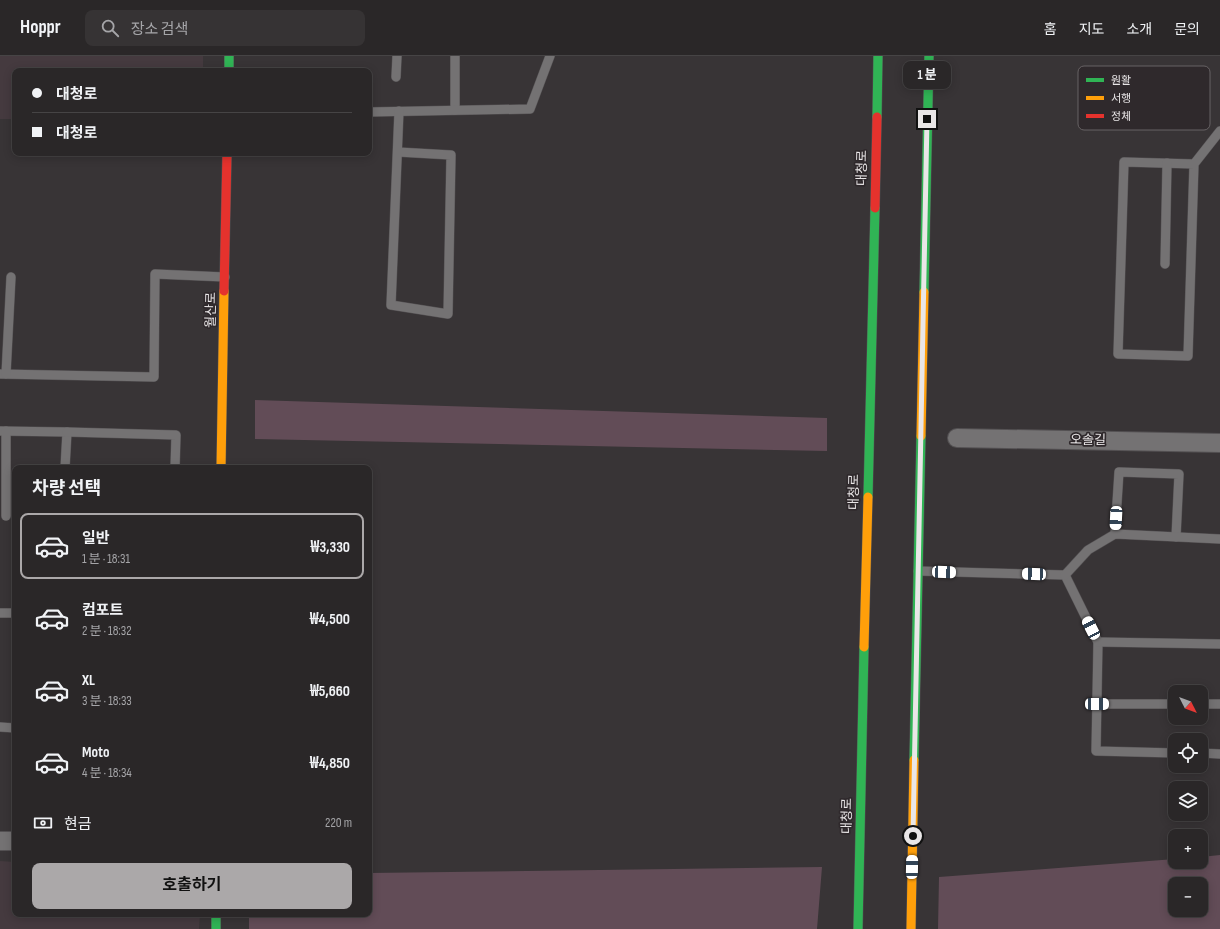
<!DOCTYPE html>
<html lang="ko">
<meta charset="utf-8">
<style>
:root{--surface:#2a2728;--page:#363334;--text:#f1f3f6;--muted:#a5a5a8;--line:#464445;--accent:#aba8a9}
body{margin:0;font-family:"Sofia Sans Condensed","Noto Sans KR",sans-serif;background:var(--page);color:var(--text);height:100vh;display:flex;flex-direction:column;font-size:15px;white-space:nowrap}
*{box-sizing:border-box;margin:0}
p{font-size:13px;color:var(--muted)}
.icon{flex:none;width:22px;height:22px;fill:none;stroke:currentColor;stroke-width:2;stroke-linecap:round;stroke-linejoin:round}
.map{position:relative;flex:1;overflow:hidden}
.details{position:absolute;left:12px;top:409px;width:360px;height:452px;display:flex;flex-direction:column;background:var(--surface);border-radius:8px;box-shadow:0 2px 10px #0003,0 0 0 1px var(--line)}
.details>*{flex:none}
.guide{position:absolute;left:12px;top:12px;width:360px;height:88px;border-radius:8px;box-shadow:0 2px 10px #0003,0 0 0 1px var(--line);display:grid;align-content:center;height:88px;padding:0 20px;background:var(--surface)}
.needle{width:26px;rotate:132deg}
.fabs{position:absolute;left:1168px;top:629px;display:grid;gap:8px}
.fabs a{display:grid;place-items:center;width:40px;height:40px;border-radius:8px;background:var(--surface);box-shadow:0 2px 10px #0003,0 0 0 1px var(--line);font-size:20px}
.end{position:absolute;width:18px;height:18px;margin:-9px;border:5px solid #e9e6e7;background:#111;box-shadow:0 0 0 2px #111}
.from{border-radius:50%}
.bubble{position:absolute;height:28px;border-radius:8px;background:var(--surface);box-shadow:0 2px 10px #0003,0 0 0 1px var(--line);font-size:13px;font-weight:700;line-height:28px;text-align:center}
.car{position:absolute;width:12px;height:24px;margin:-12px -6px;border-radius:5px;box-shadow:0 0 3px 1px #0007;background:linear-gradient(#fff 24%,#345 0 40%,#fff 0 76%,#345 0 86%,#fff 0)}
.guide b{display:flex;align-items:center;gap:14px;height:38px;font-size:15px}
.guide b+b{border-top:1px solid var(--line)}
.guide i{width:10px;height:10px;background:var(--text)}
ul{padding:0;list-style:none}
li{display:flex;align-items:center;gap:12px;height:66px;margin:0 8px 6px;padding:0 12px;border:2px solid transparent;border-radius:8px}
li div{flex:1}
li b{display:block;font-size:15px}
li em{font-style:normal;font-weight:700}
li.active{border-color:var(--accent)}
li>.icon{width:36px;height:36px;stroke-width:1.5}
h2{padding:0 20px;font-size:18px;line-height:48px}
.pay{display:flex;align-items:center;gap:10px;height:44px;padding:0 20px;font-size:15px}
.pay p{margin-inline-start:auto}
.button{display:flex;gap:8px;margin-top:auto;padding:8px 20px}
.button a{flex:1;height:46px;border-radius:8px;background:var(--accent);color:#111;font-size:16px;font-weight:700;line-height:46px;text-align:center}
header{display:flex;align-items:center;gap:24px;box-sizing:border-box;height:56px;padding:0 20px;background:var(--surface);border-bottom:1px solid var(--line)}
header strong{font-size:19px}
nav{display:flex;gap:22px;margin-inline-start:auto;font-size:14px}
.search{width:280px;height:36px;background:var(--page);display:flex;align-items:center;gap:10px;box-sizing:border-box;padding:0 14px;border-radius:8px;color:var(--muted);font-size:15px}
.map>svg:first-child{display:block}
</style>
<header>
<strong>Hoppr</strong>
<div class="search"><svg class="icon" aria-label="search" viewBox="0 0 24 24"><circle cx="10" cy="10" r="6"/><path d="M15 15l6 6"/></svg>장소 검색</div>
<nav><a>홈</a><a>지도</a><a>소개</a><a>문의</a></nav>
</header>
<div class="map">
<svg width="1220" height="873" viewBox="0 0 1220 873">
<rect width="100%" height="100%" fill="#383436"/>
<!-- built -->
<g fill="#453a3f">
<polygon points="0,0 203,0 203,15 15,15 15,63 0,63"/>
<polygon points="0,805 15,806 15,858 200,858 199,873 0,873"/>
</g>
<!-- green -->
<g fill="#624c57" fill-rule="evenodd">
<polygon points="255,344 827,362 827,395 255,383"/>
<path d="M1220,799V873H938L939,821L1175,803V806H1201V801ZM1175,828H1201V854H1175Z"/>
<polygon points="822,811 817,873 249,873 249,858 369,858 369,817"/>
</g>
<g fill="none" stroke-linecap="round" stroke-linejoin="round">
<defs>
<g id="lane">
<polyline points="396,21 397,0"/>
<polyline points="455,54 455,0"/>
<polyline points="369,56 530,53 550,0"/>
<polyline points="398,96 451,99 448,258 391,249 399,55"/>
<polyline points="1194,108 1124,106 1118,298 1188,300 1194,108 1220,75"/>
<polyline points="1165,208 1167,107"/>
<polyline points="0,318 154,321 155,218 225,221"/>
<polyline points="6,318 11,221"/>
<polyline points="0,375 67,376 65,412"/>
<polyline points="67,376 176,379 175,412"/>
<polyline points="6,460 6,375"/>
<polyline points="1115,478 1119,416 1179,418 1176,481"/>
<polyline points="918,515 1065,519 1098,586 1096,695 1175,697"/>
<polyline points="1065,519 1088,494 1115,478 1220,483"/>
<polyline points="0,557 15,557"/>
<polyline points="1098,586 1220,588"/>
<polyline points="1097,648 1175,648"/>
<polyline points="1201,648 1220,648"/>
<polyline points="0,671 15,672"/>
<polyline points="1201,697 1220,698"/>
</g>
<g id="street">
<polyline points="957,382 1220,387"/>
<polyline points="0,785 15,785"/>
</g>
<g id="fast">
<polyline points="229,0 229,15"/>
<polyline points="877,61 878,0"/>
<polyline points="924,236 929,0"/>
<polyline points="868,441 875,152"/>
<polyline points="914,704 921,380"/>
<polyline points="216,858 216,873"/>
<polyline points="858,873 864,591"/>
</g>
<g id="slow">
<polyline points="921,380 924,236"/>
<polyline points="221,412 224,235"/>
<polyline points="864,591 868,441"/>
<polyline points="911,873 914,704"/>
</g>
<g id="jam">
<polyline points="875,152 877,61"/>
<polyline points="224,235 227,97"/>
</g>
</defs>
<!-- lane casing -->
<use href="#lane" stroke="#545153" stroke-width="10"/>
<!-- street casing -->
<use href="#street" stroke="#545153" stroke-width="20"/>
<!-- fast casing -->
<use href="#fast" stroke="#545153" stroke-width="10"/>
<!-- slow casing -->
<use href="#slow" stroke="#545153" stroke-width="10"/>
<!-- jam casing -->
<use href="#jam" stroke="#545153" stroke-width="10"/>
<!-- lane -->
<use href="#lane" stroke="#747273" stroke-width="9"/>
<!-- street -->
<use href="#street" stroke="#747273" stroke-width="18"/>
<!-- fast -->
<use href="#fast" stroke="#30b455" stroke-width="9"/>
<!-- slow -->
<use href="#slow" stroke="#ff9f0a" stroke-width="9"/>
<!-- jam -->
<use href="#jam" stroke="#e5322d" stroke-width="9"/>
</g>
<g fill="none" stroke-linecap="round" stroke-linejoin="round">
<!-- route -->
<polyline stroke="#e9e6e7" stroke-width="5" points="913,780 927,63"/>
</g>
<g text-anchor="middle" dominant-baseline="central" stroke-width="3.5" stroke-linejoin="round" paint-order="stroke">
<!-- street labels -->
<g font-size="13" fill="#e9e6e7" stroke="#2f292c">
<text transform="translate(862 112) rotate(-89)">대청로</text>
<text transform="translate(211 254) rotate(-89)">월산로</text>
<text transform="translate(1088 384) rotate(1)">오솔길</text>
<text transform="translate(854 436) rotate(-89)">대청로</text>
<text transform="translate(847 760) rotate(-89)">대청로</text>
</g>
</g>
<!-- legend -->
<rect x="1078" y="10" width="132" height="64" rx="6" fill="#2f292c" stroke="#676264" stroke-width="1"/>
<rect x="1086" y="22" width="18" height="4" fill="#30b455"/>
<rect x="1086" y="40" width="18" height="4" fill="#ff9f0a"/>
<rect x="1086" y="58" width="18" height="4" fill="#e5322d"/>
<g font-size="11" fill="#e9e6e7">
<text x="1111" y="28">원활</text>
<text x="1111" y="46">서행</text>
<text x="1111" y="64">정체</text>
</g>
</svg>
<div class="fabs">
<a><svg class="needle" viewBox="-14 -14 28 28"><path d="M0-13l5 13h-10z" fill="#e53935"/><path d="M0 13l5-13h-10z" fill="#a5a5a8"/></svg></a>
<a><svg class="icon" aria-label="locate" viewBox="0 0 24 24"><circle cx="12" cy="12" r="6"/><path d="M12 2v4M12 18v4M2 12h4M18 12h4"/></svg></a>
<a><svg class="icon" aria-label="layers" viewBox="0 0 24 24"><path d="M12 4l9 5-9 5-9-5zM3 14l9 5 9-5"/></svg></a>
<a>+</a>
<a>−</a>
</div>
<i class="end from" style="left:913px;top:780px"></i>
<i class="end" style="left:927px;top:63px"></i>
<div class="bubble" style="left:903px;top:5px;width:48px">1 분</div>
<i class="car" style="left:1116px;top:462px;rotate:183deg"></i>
<i class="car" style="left:944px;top:516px;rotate:92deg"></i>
<i class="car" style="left:1034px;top:518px;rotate:272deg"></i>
<i class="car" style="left:1091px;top:572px;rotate:333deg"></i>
<i class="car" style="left:1097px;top:648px;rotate:90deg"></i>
<i class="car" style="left:912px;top:811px;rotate:1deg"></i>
<div class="guide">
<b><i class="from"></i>대청로</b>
<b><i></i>대청로</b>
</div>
<section class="details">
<h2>차량 선택</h2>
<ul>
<li class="active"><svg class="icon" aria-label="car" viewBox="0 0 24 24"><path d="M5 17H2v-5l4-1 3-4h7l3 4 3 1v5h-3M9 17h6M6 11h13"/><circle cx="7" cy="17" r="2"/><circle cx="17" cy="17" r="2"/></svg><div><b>일반</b><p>1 분 · 18:31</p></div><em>₩3,330</em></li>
<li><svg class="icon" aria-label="car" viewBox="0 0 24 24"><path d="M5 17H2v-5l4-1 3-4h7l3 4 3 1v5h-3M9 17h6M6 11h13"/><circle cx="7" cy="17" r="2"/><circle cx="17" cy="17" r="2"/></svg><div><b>컴포트</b><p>2 분 · 18:32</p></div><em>₩4,500</em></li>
<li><svg class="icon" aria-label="car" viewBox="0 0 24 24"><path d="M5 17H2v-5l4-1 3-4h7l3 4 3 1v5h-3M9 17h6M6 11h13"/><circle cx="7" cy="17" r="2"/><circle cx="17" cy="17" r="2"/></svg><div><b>XL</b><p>3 분 · 18:33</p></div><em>₩5,660</em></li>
<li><svg class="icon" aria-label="car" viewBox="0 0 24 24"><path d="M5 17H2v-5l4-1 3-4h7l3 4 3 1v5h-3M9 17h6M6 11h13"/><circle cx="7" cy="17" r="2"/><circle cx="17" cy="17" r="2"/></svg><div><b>Moto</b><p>4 분 · 18:34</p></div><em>₩4,850</em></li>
</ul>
<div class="pay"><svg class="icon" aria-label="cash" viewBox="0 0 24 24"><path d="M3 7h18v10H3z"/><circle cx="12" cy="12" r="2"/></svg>현금<p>220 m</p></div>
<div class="button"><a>호출하기</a></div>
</section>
</div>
